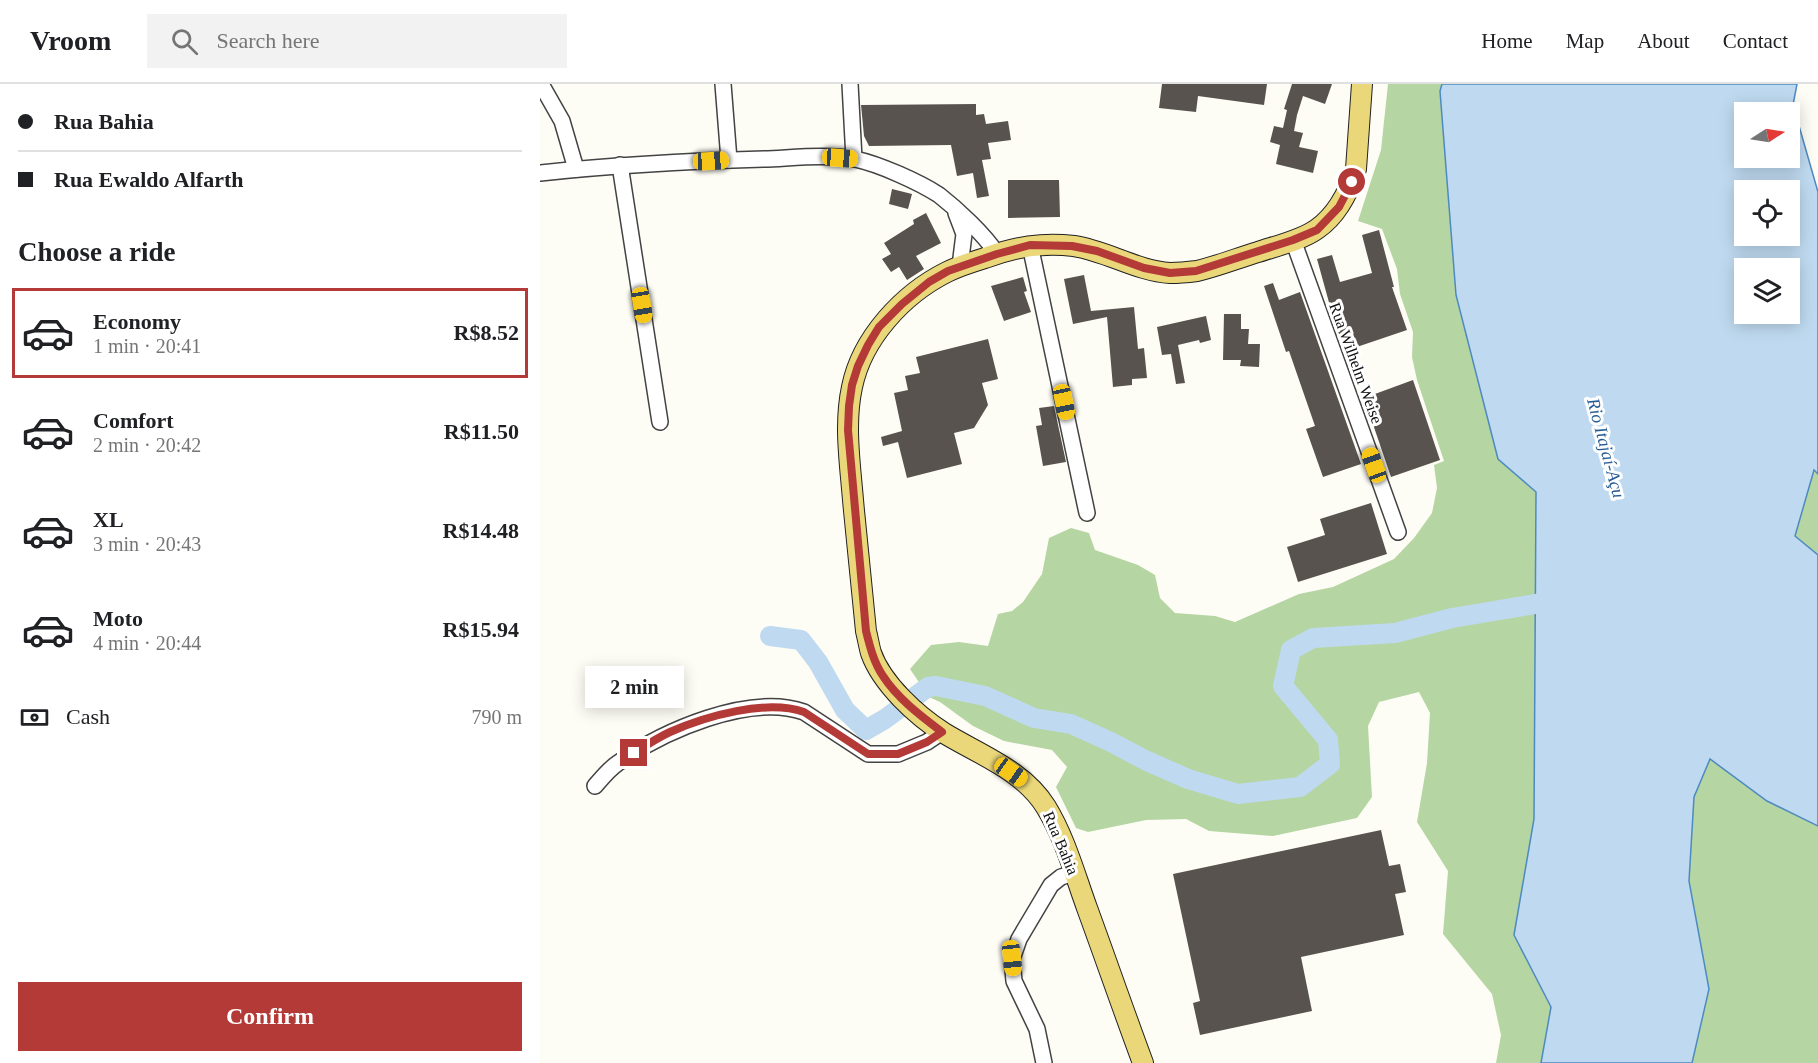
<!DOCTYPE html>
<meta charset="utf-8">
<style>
:root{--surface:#fff;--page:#f2f2f2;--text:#202124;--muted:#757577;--line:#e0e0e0;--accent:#b33a36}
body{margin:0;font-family:Georgia,serif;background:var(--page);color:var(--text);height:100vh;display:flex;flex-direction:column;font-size:22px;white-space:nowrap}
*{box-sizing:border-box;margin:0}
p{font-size:20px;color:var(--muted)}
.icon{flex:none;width:33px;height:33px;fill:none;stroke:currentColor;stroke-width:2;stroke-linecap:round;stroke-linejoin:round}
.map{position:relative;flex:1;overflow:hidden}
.panel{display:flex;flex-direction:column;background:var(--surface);width:540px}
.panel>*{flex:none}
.top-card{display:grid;align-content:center;height:132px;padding:0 18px;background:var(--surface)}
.needle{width:39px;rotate:78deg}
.buttons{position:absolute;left:1194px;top:18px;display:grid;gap:12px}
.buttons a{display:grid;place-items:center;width:66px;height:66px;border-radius:0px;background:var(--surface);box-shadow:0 3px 15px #0003;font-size:30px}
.end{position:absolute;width:27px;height:27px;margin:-14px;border:8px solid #b33a36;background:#fff;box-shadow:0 0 0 3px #fff}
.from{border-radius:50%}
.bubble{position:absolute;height:42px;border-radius:0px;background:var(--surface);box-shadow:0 3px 15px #0003;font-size:20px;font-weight:700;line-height:42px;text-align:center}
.car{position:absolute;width:18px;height:36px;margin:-18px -9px;border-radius:8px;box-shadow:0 0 4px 2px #0007;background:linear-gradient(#f5c518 24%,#345 0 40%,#f5c518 0 76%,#345 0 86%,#f5c518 0)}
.top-card b{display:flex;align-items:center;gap:21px;height:57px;font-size:22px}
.top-card b+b{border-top:2px solid var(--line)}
.top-card i{width:15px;height:15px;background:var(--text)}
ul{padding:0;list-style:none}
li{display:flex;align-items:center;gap:18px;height:90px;margin:0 12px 9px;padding:0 6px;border:3px solid transparent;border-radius:0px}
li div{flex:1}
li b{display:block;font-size:22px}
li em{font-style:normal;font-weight:700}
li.selected{border-color:var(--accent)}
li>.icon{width:54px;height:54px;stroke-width:1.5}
h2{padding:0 18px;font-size:27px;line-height:72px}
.pay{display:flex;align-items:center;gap:15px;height:66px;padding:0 18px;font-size:22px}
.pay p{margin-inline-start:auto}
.primary-button{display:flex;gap:12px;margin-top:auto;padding:12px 18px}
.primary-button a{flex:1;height:69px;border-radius:0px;background:var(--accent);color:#fff;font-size:24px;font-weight:700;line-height:69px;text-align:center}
header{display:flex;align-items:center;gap:36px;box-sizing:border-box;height:84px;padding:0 30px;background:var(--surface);border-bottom:2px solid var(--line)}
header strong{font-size:28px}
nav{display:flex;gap:33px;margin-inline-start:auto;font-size:21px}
.search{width:420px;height:54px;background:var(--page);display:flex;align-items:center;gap:15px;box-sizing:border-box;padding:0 21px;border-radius:0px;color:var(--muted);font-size:22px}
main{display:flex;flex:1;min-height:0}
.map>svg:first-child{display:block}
</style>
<header>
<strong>Vroom</strong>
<div class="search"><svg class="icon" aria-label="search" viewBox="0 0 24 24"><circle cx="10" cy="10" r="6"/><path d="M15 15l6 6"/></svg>Search here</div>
<nav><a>Home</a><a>Map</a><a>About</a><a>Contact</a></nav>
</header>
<main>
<section class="panel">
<div class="top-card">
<b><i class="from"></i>Rua Bahia</b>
<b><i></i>Rua Ewaldo Alfarth</b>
</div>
<h2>Choose a ride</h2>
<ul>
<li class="selected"><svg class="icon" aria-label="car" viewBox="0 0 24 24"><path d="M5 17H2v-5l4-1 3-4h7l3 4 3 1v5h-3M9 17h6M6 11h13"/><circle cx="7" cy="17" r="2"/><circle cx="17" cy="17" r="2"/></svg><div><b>Economy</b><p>1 min · 20:41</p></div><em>R$8.52</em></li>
<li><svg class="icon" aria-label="car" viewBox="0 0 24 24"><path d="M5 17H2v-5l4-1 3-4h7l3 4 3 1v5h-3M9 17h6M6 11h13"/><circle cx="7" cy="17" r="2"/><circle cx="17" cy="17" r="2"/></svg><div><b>Comfort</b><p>2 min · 20:42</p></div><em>R$11.50</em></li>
<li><svg class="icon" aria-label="car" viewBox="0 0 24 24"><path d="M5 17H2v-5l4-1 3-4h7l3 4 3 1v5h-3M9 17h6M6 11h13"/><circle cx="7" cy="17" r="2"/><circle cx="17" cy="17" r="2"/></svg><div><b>XL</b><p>3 min · 20:43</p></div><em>R$14.48</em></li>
<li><svg class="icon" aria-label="car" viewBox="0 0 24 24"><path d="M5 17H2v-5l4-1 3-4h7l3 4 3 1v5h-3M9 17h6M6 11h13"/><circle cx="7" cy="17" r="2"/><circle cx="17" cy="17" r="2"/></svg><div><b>Moto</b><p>4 min · 20:44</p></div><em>R$15.94</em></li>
</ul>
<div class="pay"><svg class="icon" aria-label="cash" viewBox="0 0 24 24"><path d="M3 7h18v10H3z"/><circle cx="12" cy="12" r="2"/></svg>Cash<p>790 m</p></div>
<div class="primary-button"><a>Confirm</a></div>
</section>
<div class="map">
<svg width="1278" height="979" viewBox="0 0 1278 979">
<rect width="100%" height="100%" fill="#fefdf5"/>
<!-- forest -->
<g fill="#b5d5a2">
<polygon points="848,0 902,0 900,8 916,211 958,375 996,408 994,735 974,851 1011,923 1001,979 956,979 961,951 952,910 903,850 908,787 877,738 887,679 890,629 879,608 839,618 828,642 832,713 817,734 733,752 669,747 646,735 606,736 548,748 536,744 516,703 527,683 512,666 464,657 433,642 400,618 389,613 370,585 391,561 419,558 448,562 458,530 472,527 483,518 502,490 509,454 531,444 549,449 555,466 598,481 615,491 620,514 635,529 675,532 695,538 759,510 793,503 854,475 874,454 892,429 897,404 894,381 904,377 877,296 872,273 873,248 860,210 857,185 842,145 818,137 841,66"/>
<polygon points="1274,385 1278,390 1278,471 1254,452"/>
<polygon points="1170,675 1227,717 1278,742 1278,979 1152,979 1169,905 1149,797 1154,713"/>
</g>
<!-- water -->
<path fill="#bfdaf0" stroke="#4d8ac0" stroke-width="1.5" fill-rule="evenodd" d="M902,0H1257L1253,21L1278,108V390L1274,386L1255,452L1278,471V742L1227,717L1170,675L1154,713L1149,797L1169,905L1152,979H1001L1011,923L974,851L994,735L996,408L958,375L916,211L900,7ZM1204,28H1250V74H1204ZM1204,106H1250V152H1204ZM1204,184H1250V230H1204Z"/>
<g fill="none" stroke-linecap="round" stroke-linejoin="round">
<!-- river -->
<polyline stroke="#bfdaf0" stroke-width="20" points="230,552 261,556 278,578 305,626 326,646 345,635 388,603 396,602 445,612 494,634 531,640 571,658 605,676 648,695 698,710 760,703 790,680 788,656 743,602 751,566 773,554 855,549 912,534 1019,516"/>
</g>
<!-- building -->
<g fill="#58534e">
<polygon points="622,0 727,0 724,21 658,12 656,28 619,24"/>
<polygon points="752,0 792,0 785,20 763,12 757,31 754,47 763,49 759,63 778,67 773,89 736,80 740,61 730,58 734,42 743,44 747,26 744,25"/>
<polygon points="436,20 436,31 444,30 446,40 468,37 471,56 448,59 451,75 442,76 449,112 437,114 433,89 417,92 411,61 329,62 324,52 321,21"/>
<polygon points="468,96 519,96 520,133 468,134"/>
<polygon points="352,105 372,110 368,125 349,120"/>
<polygon points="386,129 401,159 376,172 384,185 367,196 359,183 351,188 342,175 351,170 344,159 374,140 373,136"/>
<polygon points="839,146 854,203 852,203 867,246 805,267 793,233 777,175 792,171 800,198 832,189 822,151"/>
<polygon points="544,191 551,227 594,223 598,265 604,264 607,294 592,295 592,301 573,303 567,233 533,240 524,195"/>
<polygon points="483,193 487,207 484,208 491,228 464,237 451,202"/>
<polygon points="733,199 739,216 760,208 821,380 783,393 766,345 775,342 749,267 746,268 724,202"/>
<polygon points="684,230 701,230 701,245 709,245 708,260 720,260 719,283 700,282 701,276 683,276"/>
<polygon points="666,232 671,256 660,259 659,256 638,261 645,299 636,300 631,270 622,271 617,243"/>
<polygon points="448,255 458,295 442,299 448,321 434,344 414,349 422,380 367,394 358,358 343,362 341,353 362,347 354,309 368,306 365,292 380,289 376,273"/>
<polygon points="873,296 900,376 851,393 824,314"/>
<polygon points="514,322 526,378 503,382 496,342 502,341 499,324"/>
<polygon points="831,419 847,470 758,498 747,463 785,451 780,435"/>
<polygon points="841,746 849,782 860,780 866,808 855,810 864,851 761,873 772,927 660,951 653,919 660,917 633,790"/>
</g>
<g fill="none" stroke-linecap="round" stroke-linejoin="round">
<defs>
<g id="minor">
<polyline points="1,0 22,37 36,85"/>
<polyline points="183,0 189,76"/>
<polyline points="310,0 314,75"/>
<polyline points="80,81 120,338"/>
<path d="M0,89C74,81 149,77 224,75C253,74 286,70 315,75C339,80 379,98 399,111C417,125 445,151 457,170"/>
<polyline points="416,129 424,150 420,182"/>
<polyline points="753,156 858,448"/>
<polyline points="490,161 547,429"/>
<path d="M55,702C62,694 69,685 78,679C123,647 209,609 264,628L328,670H358L387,658L402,648"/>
<polyline points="504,979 497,945 474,897 472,875 479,855 511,801 521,793 534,789"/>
</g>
<path id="major" d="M603,979C584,928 566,876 547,824C535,791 525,754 506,723C483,686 440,671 404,649C377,632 342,600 331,569C329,562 328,555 326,547C322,504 317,460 313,416C310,379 304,340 312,303C322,254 363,210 407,188C419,182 432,178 445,174C475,163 502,158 534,162C567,167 597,187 630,189C638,189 649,188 657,187C678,182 698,174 718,168C736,162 762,156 777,145C797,131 809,107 816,85L822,0"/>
</defs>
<!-- minor casing -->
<use href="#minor" stroke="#434343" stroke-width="18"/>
<!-- major casing -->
<use href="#major" stroke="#212121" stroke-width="22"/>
<!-- minor -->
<use href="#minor" stroke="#fff" stroke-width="15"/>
<!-- major -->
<use href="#major" stroke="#ead779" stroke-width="20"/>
</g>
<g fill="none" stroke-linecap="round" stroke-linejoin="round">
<!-- route -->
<path stroke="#b33a36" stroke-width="8" d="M94,669C105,662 117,654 130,648C166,632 226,615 264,628L328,670H358L387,658L402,648C381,632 358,615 343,592C334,579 330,563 326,547L308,346L309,322L312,301L318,282L328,261L339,243L362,220L389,198L408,187L457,170L490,161L532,162L557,167L604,184L630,189L656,187L753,156L777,146L799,123L812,98"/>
</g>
<g text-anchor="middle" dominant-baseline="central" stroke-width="6" stroke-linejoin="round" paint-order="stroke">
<!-- street labels -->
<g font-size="16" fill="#101010" stroke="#fff">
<text transform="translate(816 279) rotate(70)">Rua Wilhelm Weise</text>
<text transform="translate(521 759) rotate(67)">Rua Bahia</text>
</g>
<!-- water labels -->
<g font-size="18" font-style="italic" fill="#265d96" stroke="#fff">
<text transform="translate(1066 364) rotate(75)">Rio Itajaí-Açu</text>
</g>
</g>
</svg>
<div class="buttons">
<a><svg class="needle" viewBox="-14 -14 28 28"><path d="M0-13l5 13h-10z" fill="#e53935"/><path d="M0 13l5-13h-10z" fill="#757577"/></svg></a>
<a><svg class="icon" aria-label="locate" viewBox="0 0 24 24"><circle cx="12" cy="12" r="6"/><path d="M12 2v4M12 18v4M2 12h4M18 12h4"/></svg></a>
<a><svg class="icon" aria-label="layers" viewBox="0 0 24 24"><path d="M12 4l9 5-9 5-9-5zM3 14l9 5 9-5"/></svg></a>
</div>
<i class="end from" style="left:812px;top:98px"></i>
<i class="end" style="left:94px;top:669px"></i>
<div class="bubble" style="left:45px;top:582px;width:99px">2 min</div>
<i class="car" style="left:300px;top:74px;rotate:94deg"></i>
<i class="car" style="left:171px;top:77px;rotate:87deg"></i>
<i class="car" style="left:102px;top:221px;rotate:171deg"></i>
<i class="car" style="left:524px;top:318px;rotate:168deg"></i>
<i class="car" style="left:834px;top:381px;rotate:340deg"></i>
<i class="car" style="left:471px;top:688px;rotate:125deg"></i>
<i class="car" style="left:472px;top:874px;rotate:174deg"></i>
</div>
</main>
